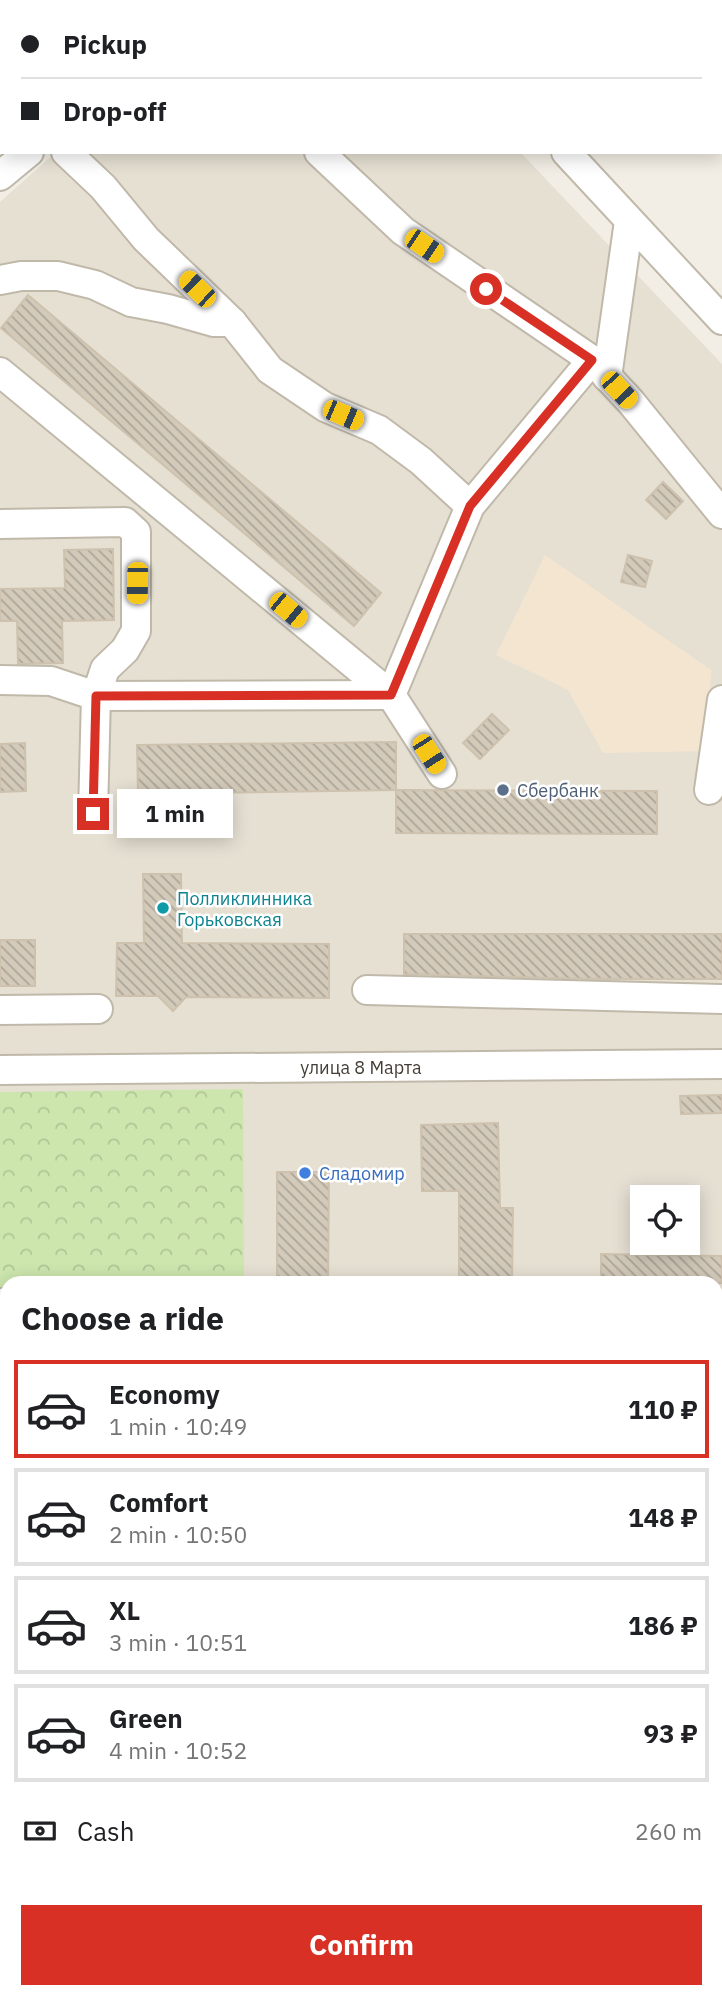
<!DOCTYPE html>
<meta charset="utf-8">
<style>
:root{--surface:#fff;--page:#f2f2f2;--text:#202124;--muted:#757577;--line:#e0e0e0;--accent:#d93025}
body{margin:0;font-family:"IBM Plex Sans",sans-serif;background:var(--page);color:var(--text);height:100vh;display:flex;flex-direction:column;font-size:26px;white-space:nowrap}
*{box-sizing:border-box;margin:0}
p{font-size:23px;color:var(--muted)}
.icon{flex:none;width:38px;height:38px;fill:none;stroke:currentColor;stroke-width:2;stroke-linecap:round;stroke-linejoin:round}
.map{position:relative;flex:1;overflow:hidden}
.drawer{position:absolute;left:0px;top:1276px;width:723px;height:723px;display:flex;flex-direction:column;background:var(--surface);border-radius:21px 21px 0 0;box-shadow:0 4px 18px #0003}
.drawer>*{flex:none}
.hud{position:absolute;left:0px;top:0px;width:723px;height:154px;box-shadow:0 4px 18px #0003;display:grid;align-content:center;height:154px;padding:0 21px;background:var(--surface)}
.buttons{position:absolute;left:630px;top:1185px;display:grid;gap:14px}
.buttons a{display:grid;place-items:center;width:70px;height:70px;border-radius:0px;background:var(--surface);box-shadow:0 4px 18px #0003;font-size:35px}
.end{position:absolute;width:32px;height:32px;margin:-16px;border:9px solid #d93025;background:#fff;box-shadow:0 0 0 4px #fff}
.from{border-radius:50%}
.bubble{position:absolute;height:49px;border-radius:0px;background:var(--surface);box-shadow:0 4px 18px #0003;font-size:23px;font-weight:700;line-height:49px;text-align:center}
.car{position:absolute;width:21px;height:42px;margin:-21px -10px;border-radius:9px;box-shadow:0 0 5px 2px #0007;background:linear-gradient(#f5c518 24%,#345 0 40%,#f5c518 0 76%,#345 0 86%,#f5c518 0)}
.hud b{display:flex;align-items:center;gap:24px;height:66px;font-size:26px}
.hud b+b{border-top:2px solid var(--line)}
.hud i{width:18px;height:18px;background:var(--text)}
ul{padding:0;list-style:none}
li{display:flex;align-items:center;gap:21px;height:98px;margin:0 14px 10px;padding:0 7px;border:4px solid var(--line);border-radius:0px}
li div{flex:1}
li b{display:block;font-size:26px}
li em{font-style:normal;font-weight:700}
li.on{border-color:var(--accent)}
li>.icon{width:63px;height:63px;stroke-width:1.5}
h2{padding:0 21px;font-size:32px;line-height:84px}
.pay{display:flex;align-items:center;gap:18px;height:77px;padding:0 21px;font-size:26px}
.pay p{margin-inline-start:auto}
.button{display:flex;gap:14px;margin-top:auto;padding:14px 21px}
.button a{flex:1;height:80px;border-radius:0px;background:var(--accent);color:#fff;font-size:28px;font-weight:700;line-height:80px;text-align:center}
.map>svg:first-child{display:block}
</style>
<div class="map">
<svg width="722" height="1997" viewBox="0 0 722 1997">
<defs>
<pattern id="forest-crowns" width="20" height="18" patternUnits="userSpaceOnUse" patternTransform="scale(1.75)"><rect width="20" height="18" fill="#cce6ae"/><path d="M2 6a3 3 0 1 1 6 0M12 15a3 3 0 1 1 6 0" fill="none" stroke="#b0c696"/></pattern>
<pattern id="building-back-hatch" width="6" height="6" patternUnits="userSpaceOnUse" patternTransform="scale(1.75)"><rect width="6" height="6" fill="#d3caba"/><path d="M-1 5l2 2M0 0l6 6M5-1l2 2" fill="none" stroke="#ada598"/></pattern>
</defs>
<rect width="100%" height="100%" fill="#f2eee5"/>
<!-- residential -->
<g fill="#e6e0d3" fill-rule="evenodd">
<polygon points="280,0 434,0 435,2 273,2"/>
<path d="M56,152H520L722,364V1997H0V202ZM642,1197H688V1242H642ZM7,1283H716V1992H7Z"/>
</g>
<!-- commercial -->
<polygon fill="#f4e5d0" points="545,555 711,670 708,751 603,753 568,690 496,655"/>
<!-- education -->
<polygon fill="#ebe3cf" points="716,1897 722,1897 722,1997 504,1997 504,1992 716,1992"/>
<!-- forest -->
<polygon fill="url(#forest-crowns)" points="243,1089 244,1283 7,1283 7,1287 0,1287 0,1092"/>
<!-- building -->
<g fill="url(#building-back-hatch)" stroke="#cec2ae" stroke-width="2">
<polygon points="28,295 381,593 354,626 1,328"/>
<polygon points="663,482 683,501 666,519 646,500"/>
<polygon points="113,549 114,620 62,621 63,663 18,664 17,621 0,621 0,589 65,588 64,550"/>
<polygon points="628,555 652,561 645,587 621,582"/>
<polygon points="492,714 509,730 480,759 463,743"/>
<polygon points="396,742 396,790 138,794 137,745"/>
<polygon points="25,743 26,791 0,792 0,744"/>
<polygon points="396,790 657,791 657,834 396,833"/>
<polygon points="143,874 181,874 182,943 329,944 329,998 186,997 173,1011 158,996 116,996 117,943 144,943"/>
<polygon points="404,934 722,934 722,979 587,979 404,974"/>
<rect x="0" y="940" width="35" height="46"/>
<polygon points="722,1095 722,1113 681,1114 680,1096"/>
<polygon points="498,1123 500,1208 513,1208 512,1283 459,1283 459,1191 422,1191 421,1125"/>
<polygon points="277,1172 329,1172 328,1283 277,1283"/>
<polygon points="601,1254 722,1256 722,1283 601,1283"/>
</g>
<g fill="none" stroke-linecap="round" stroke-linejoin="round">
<defs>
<g id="minor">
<polyline points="69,0 71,2"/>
<polyline points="138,0 141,2"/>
<polyline points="489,0 489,2"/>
<polyline points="66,152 103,187 146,239 232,322 270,370 325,407 379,430 421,461 470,506"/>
<polyline points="319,152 403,231 592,360 631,402 722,514"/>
<polyline points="566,152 722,320"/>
<polyline points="0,176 29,152"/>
<polyline points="0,280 21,276 58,276 95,285 131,302 168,309 214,322 232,322"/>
<polyline points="0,372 391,695"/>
<polyline points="607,377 629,221"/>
<polyline points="0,524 125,522 136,532 136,631 125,650 105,669 96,696 93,814"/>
<polyline points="0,680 51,681 96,696 391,695"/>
<polyline points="442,774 391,695 470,506 592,360"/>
<polyline points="709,790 722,700"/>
<polyline points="367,990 722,999"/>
<polyline points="0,1010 98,1009"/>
<polyline points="0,1070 722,1064"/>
<polyline points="0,1303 7,1303"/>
<polyline points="0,1360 7,1360"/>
<polyline points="716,1566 722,1565"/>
<polyline points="0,1586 7,1586"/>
<polyline points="0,1812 7,1806"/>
<polyline points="716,1848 722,1848"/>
<polyline points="371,1992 371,1997"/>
<polyline points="471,1997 471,1992"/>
</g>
</defs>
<!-- minor casing -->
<use href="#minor" stroke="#c0b9aa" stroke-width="32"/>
<!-- minor -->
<use href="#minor" stroke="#fff" stroke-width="28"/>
</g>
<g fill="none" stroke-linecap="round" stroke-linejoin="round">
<!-- route -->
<polyline stroke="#d93025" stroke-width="9" points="93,814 96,696 391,695 470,506 592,360 486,289"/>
</g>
<!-- markers -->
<circle fill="#5c6f8a" stroke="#fff" stroke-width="2.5" cx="503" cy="790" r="7"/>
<circle fill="#0f9aa8" stroke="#fff" stroke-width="2.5" cx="163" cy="908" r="7"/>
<circle fill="#3f7fe0" stroke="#fff" stroke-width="2.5" cx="305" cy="1173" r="7"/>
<g text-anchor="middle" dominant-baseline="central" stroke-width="5" stroke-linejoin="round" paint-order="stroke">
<!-- service labels -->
<g font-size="18" fill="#4e5e75" stroke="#fff" text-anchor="start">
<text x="517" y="790">Сбербанк</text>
</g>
<!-- culture labels -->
<g font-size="18" fill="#0d838f" stroke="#fff" text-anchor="start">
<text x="177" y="898">Полликлинника<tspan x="177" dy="21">Горьковская</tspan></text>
</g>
<!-- street labels -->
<g font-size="18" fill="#443e35" stroke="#fff">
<text x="361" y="1067">улица 8 Марта</text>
</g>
<!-- shop labels -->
<g font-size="18" fill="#366cbe" stroke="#fff" text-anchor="start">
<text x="319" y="1173">Сладомир</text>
</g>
</g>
</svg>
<div class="buttons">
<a><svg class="icon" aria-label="locate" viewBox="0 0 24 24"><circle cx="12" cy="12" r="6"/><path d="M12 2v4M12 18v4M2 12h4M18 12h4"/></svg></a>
</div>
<i class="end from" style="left:486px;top:289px"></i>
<i class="end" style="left:93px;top:814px"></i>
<div class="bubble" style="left:117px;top:789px;width:116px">1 min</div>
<i class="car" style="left:424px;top:246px;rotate:124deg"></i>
<i class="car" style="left:197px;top:289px;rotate:314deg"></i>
<i class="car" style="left:619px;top:390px;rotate:137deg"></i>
<i class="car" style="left:343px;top:415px;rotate:113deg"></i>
<i class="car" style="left:137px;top:583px;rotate:181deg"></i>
<i class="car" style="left:288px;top:610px;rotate:130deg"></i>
<i class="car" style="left:429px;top:754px;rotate:147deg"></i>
<div class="hud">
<b><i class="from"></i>Pickup</b>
<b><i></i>Drop-off</b>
</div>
<section class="drawer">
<h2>Choose a ride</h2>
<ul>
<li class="on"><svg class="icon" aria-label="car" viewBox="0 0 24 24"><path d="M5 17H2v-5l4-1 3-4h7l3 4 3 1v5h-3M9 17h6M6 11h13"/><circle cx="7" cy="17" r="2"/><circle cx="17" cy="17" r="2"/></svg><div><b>Economy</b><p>1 min · 10:49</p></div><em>110 ₽</em></li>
<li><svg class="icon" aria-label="car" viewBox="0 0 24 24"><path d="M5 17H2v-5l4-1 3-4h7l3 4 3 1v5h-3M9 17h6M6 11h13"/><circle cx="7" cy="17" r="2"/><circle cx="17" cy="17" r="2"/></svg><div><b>Comfort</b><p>2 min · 10:50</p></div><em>148 ₽</em></li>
<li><svg class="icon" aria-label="car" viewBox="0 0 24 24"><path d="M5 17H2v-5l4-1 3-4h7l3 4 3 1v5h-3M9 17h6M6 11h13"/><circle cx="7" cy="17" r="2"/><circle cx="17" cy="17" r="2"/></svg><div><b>XL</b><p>3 min · 10:51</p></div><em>186 ₽</em></li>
<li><svg class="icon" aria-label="car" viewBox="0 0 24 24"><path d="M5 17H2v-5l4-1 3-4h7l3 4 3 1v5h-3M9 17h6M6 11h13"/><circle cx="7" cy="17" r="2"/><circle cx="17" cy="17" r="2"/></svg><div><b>Green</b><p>4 min · 10:52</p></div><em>93 ₽</em></li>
</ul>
<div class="pay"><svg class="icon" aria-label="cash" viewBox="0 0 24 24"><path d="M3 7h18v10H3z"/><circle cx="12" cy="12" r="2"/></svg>Cash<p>260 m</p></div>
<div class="button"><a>Confirm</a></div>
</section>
</div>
